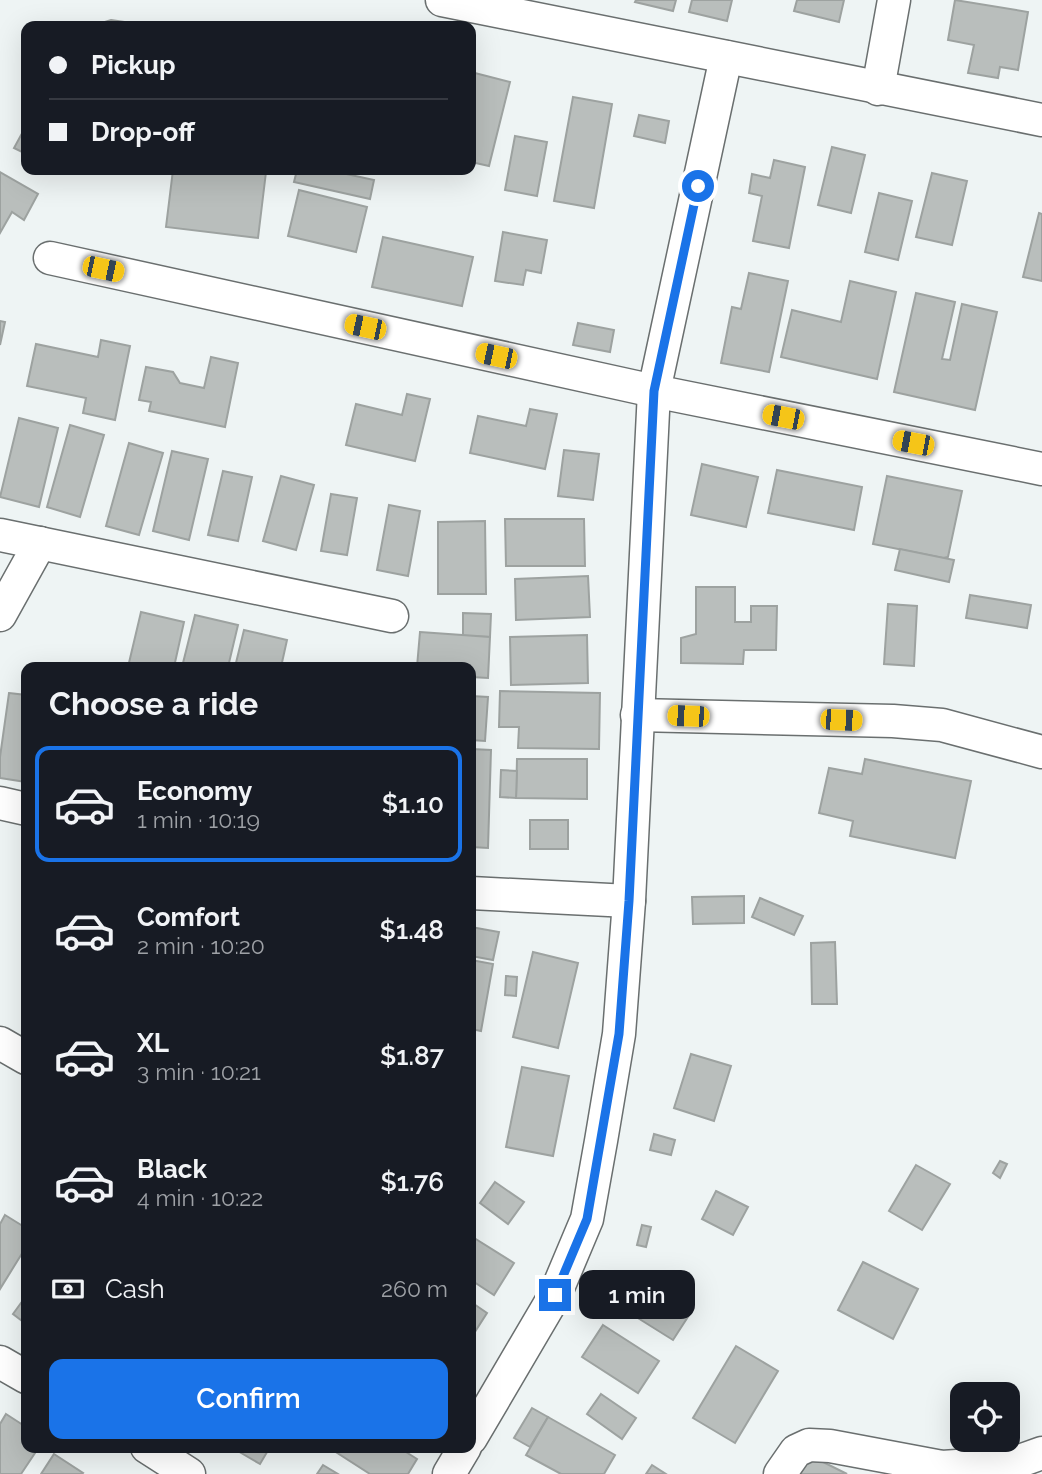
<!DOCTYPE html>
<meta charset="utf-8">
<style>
:root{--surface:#171b24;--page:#242831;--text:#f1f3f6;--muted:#9ea1a6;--line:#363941;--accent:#1a73e8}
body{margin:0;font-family:Raleway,sans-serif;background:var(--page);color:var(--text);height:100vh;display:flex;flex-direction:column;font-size:26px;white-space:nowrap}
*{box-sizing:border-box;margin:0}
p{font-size:23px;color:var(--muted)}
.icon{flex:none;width:38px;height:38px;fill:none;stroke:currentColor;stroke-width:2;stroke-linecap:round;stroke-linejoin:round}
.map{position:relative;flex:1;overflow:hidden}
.panel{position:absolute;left:21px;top:662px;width:455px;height:791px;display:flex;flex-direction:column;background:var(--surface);border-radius:14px;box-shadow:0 7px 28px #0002}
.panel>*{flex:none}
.guide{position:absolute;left:21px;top:21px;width:455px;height:154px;border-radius:14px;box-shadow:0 7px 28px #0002;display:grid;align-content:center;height:154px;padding:0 28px;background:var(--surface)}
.controls{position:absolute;left:950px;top:1382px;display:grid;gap:14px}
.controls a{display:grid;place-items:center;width:70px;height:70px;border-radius:14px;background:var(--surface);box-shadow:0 7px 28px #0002;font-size:35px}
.end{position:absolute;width:32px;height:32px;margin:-16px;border:9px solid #1a73e8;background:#fff;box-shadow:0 0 0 4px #fff}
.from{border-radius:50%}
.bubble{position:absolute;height:49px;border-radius:14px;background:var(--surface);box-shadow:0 7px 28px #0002;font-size:23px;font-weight:600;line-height:49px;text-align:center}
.car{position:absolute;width:21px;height:42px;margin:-21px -10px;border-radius:9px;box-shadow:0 0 5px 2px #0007;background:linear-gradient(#f5c518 24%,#345 0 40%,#f5c518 0 76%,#345 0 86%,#f5c518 0)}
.guide b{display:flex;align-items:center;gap:24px;height:66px;font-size:26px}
.guide b+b{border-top:2px solid var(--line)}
.guide i{width:18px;height:18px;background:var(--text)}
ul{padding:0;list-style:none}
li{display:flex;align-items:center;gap:21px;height:116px;margin:0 14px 10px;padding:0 14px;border:4px solid transparent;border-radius:14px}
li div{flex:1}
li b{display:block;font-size:26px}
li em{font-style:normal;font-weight:600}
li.current{border-color:var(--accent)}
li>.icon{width:63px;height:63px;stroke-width:1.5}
h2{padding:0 28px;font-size:32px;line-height:84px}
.pay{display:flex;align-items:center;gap:18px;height:77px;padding:0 28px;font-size:26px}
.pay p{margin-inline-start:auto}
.primary-button{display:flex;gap:14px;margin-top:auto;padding:14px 28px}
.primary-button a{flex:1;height:80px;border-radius:14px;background:var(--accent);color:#fff;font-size:28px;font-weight:600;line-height:80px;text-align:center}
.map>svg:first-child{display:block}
</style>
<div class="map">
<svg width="1042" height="1474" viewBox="0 0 1042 1474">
<rect width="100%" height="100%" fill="#eef4f4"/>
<!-- building -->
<g fill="#b9bebc" stroke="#9da2a0" stroke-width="2">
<polygon points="636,0 676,0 673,11 635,2"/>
<polygon points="692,0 732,0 727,21 689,12"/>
<polygon points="797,0 844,0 839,22 794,11"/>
<polygon points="955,0 1028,12 1018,70 1000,67 998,78 968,73 974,45 948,40"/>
<polygon points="111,20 145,25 152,26 92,26"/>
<polygon points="471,72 510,82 489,166 471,162"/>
<polygon points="573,97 612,104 594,208 554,201"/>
<polygon points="639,115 669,121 665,143 634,136"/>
<polygon points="26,126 26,154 14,148"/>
<polygon points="515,136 547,142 537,196 505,190"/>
<polygon points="832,147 865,155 851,213 818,205"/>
<polygon points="774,160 805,167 789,248 753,241 762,196 749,193 752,174 770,178"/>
<polygon points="173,170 245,170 266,172 258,238 166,227"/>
<polygon points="297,170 328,170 374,180 370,199 294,182"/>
<polygon points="0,172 38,194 24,220 12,212 0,233"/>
<polygon points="932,173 967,181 952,245 916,237"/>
<polygon points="299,190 367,207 356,252 288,236"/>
<polygon points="879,193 912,201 898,260 865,252"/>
<polygon points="1039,213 1042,214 1042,281 1023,277"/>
<polygon points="503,232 547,240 541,273 526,270 523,285 495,281"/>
<polygon points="383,237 473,257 462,306 372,287"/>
<polygon points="749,273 788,281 769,372 721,363 732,307 741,309"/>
<polygon points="850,281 896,292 877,379 781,357 792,310 841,322"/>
<polygon points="916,293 955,302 942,359 950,360 962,304 997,312 975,410 894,392"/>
<polygon points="0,321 5,322 0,345"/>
<polygon points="578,323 614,330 610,352 573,345"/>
<polygon points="101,340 130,346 115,420 83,413 86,398 27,386 36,344 98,357"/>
<polygon points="211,357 238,363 225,427 149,411 151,402 139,400 146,367 173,372 180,383 204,388"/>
<polygon points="407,394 430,399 415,461 346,445 356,404 402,415"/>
<polygon points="530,409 557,414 545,469 470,453 478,416 526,426"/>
<polygon points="19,418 58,428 39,507 0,497"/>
<polygon points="70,425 104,435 80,517 47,507"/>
<polygon points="129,443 163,453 139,535 106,526"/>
<polygon points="564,450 599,454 593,500 558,496"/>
<polygon points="172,451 208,459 189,540 153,531"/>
<polygon points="702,464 758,477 746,527 691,515"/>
<polygon points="777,470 862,487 854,530 768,513"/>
<polygon points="223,471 252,477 238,541 208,535"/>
<polygon points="281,476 314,485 296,550 263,541"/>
<polygon points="887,476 962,491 948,557 943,558 873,544"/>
<polygon points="331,494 357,498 347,555 321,551"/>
<polygon points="389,505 420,511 408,576 377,570"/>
<polygon points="505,519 584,519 585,566 506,566"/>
<polygon points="485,521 486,594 438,594 438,522"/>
<polygon points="900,549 954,560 949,582 895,570"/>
<polygon points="588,576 590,617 516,620 515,579"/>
<polygon points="696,587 735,587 735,622 751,622 751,606 777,606 776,650 744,650 743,664 681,663 681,638 696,634"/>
<polygon points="970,595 1031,605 1027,628 966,618"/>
<polygon points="888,604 917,606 914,666 884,664"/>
<polygon points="141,612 184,622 174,667 128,667"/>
<polygon points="463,613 491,614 490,637 463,636"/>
<polygon points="195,615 238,625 228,667 182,667"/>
<polygon points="244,630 287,640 281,667 235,667"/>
<polygon points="420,632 490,637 488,678 471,677 471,667 417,667"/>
<polygon points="587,635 588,683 511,685 510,637"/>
<polygon points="500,691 600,693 599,749 518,748 519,727 499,727"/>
<polygon points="9,693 26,695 26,782 0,778 0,757"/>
<polygon points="471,696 488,697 485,741 471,740"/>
<polygon points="471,749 491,750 488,848 471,847"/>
<polygon points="517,759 587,759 587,799 516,798"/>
<polygon points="865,759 971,781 955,858 850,836 853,821 819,813 829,768 862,774"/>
<polygon points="501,770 517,771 516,798 500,797"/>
<rect x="530" y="820" width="38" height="29"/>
<polygon points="744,896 744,923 693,924 692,897"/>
<polygon points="760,898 803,916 794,935 752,917"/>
<polygon points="471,927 499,932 493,960 471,956"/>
<polygon points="835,942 837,1004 812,1004 811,943"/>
<polygon points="533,952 578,963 558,1048 513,1037"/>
<polygon points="471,960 493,964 481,1031 471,1029"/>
<polygon points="506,976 517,977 516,996 505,995"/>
<polygon points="691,1054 731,1066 714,1121 674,1108"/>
<polygon points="522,1067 569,1076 553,1156 506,1147"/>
<polygon points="654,1134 675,1140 671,1155 650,1150"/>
<polygon points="1000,1161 1007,1164 1000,1178 993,1173"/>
<polygon points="916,1165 950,1184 922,1230 889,1211"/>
<polygon points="495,1182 524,1202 508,1224 480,1203"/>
<polygon points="716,1191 748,1207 733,1235 702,1219"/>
<polygon points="5,1215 26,1228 26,1247 0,1289 0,1224"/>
<polygon points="642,1225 651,1227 646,1247 637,1245"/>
<polygon points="471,1236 514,1263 494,1295 471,1280"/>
<polygon points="863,1262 918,1289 893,1339 838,1310"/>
<polygon points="637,1273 693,1309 673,1340 617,1305"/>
<polygon points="26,1296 26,1324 13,1314"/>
<polygon points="471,1302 487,1313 471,1338"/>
<polygon points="603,1325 659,1361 638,1393 582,1357"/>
<polygon points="736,1346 778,1371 735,1443 693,1418"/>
<polygon points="601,1394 636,1418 622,1439 587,1414"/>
<polygon points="532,1408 548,1417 530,1447 514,1438"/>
<polygon points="6,1414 26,1427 26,1447 39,1447 21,1474 0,1474 0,1424"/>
<polygon points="548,1417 615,1455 604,1474 561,1474 526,1455"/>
<polygon points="231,1447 270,1447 260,1464"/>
<polygon points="328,1447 398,1447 417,1459 408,1474 370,1474"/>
<polygon points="54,1454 83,1473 82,1474 41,1474"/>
<polygon points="809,1455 847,1474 799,1474"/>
<polygon points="323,1465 338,1474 317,1474"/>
<polygon points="652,1465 666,1474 646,1474"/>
</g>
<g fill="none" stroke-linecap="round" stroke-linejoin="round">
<defs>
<g id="minor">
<polyline points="442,0 1042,120"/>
<polyline points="878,89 894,0"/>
<polyline points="50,258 654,391 1042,469"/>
<polyline points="0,535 392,616"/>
<polyline points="0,615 40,543"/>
<polyline points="637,715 893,721 942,725 1042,752"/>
<polyline points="0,803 26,809"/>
<polyline points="471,893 629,901"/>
<polyline points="0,1043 26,1058"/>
<polyline points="0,1362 26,1377"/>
<polyline points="471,1438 555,1295 587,1219 601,1141 619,1034 629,901 654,391 726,57"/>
<polyline points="147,1447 189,1474"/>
<polyline points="449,1474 465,1447"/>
<polyline points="780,1474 796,1451 809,1445 830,1446 942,1467 1017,1462 1042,1453"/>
</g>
</defs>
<!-- minor casing -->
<use href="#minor" stroke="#6a6f6f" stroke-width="35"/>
<!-- minor -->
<use href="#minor" stroke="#fff" stroke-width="32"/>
</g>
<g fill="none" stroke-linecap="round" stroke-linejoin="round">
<!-- route -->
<polyline stroke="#1a73e8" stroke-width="9" points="555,1295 587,1219 619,1034 629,901 654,391 698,186"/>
</g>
</svg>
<div class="controls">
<a><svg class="icon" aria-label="locate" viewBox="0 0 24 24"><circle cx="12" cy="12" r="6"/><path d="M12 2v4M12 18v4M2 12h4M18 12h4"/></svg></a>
</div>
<i class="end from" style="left:698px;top:186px"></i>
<i class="end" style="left:555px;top:1295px"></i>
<div class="bubble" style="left:579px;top:1270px;width:116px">1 min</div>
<i class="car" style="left:103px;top:269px;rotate:102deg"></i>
<i class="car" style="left:365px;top:327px;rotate:282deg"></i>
<i class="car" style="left:496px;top:356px;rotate:282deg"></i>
<i class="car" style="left:783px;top:417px;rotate:281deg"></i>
<i class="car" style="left:913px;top:443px;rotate:281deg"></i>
<i class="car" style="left:688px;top:716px;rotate:272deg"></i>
<i class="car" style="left:841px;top:720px;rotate:92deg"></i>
<div class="guide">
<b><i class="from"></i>Pickup</b>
<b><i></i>Drop-off</b>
</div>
<section class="panel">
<h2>Choose a ride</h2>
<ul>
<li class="current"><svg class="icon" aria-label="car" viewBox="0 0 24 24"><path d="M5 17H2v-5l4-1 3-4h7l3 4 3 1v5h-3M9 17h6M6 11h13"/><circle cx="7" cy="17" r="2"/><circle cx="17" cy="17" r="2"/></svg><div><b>Economy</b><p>1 min · 10:19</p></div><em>$1.10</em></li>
<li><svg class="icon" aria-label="car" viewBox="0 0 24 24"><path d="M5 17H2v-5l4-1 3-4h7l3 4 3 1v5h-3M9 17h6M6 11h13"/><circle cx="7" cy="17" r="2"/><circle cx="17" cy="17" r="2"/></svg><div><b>Comfort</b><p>2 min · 10:20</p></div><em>$1.48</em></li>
<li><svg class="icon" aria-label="car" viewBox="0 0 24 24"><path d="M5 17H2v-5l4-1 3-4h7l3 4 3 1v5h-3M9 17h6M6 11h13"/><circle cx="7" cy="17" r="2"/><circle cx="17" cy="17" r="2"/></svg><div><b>XL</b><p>3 min · 10:21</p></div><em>$1.87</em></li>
<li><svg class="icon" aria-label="car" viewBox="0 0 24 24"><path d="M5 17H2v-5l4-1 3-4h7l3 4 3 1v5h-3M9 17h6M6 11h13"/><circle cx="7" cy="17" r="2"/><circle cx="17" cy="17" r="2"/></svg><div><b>Black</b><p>4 min · 10:22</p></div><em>$1.76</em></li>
</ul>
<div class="pay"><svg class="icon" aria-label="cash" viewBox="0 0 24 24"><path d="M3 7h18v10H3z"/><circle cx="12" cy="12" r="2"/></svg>Cash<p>260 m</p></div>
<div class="primary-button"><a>Confirm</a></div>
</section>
</div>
